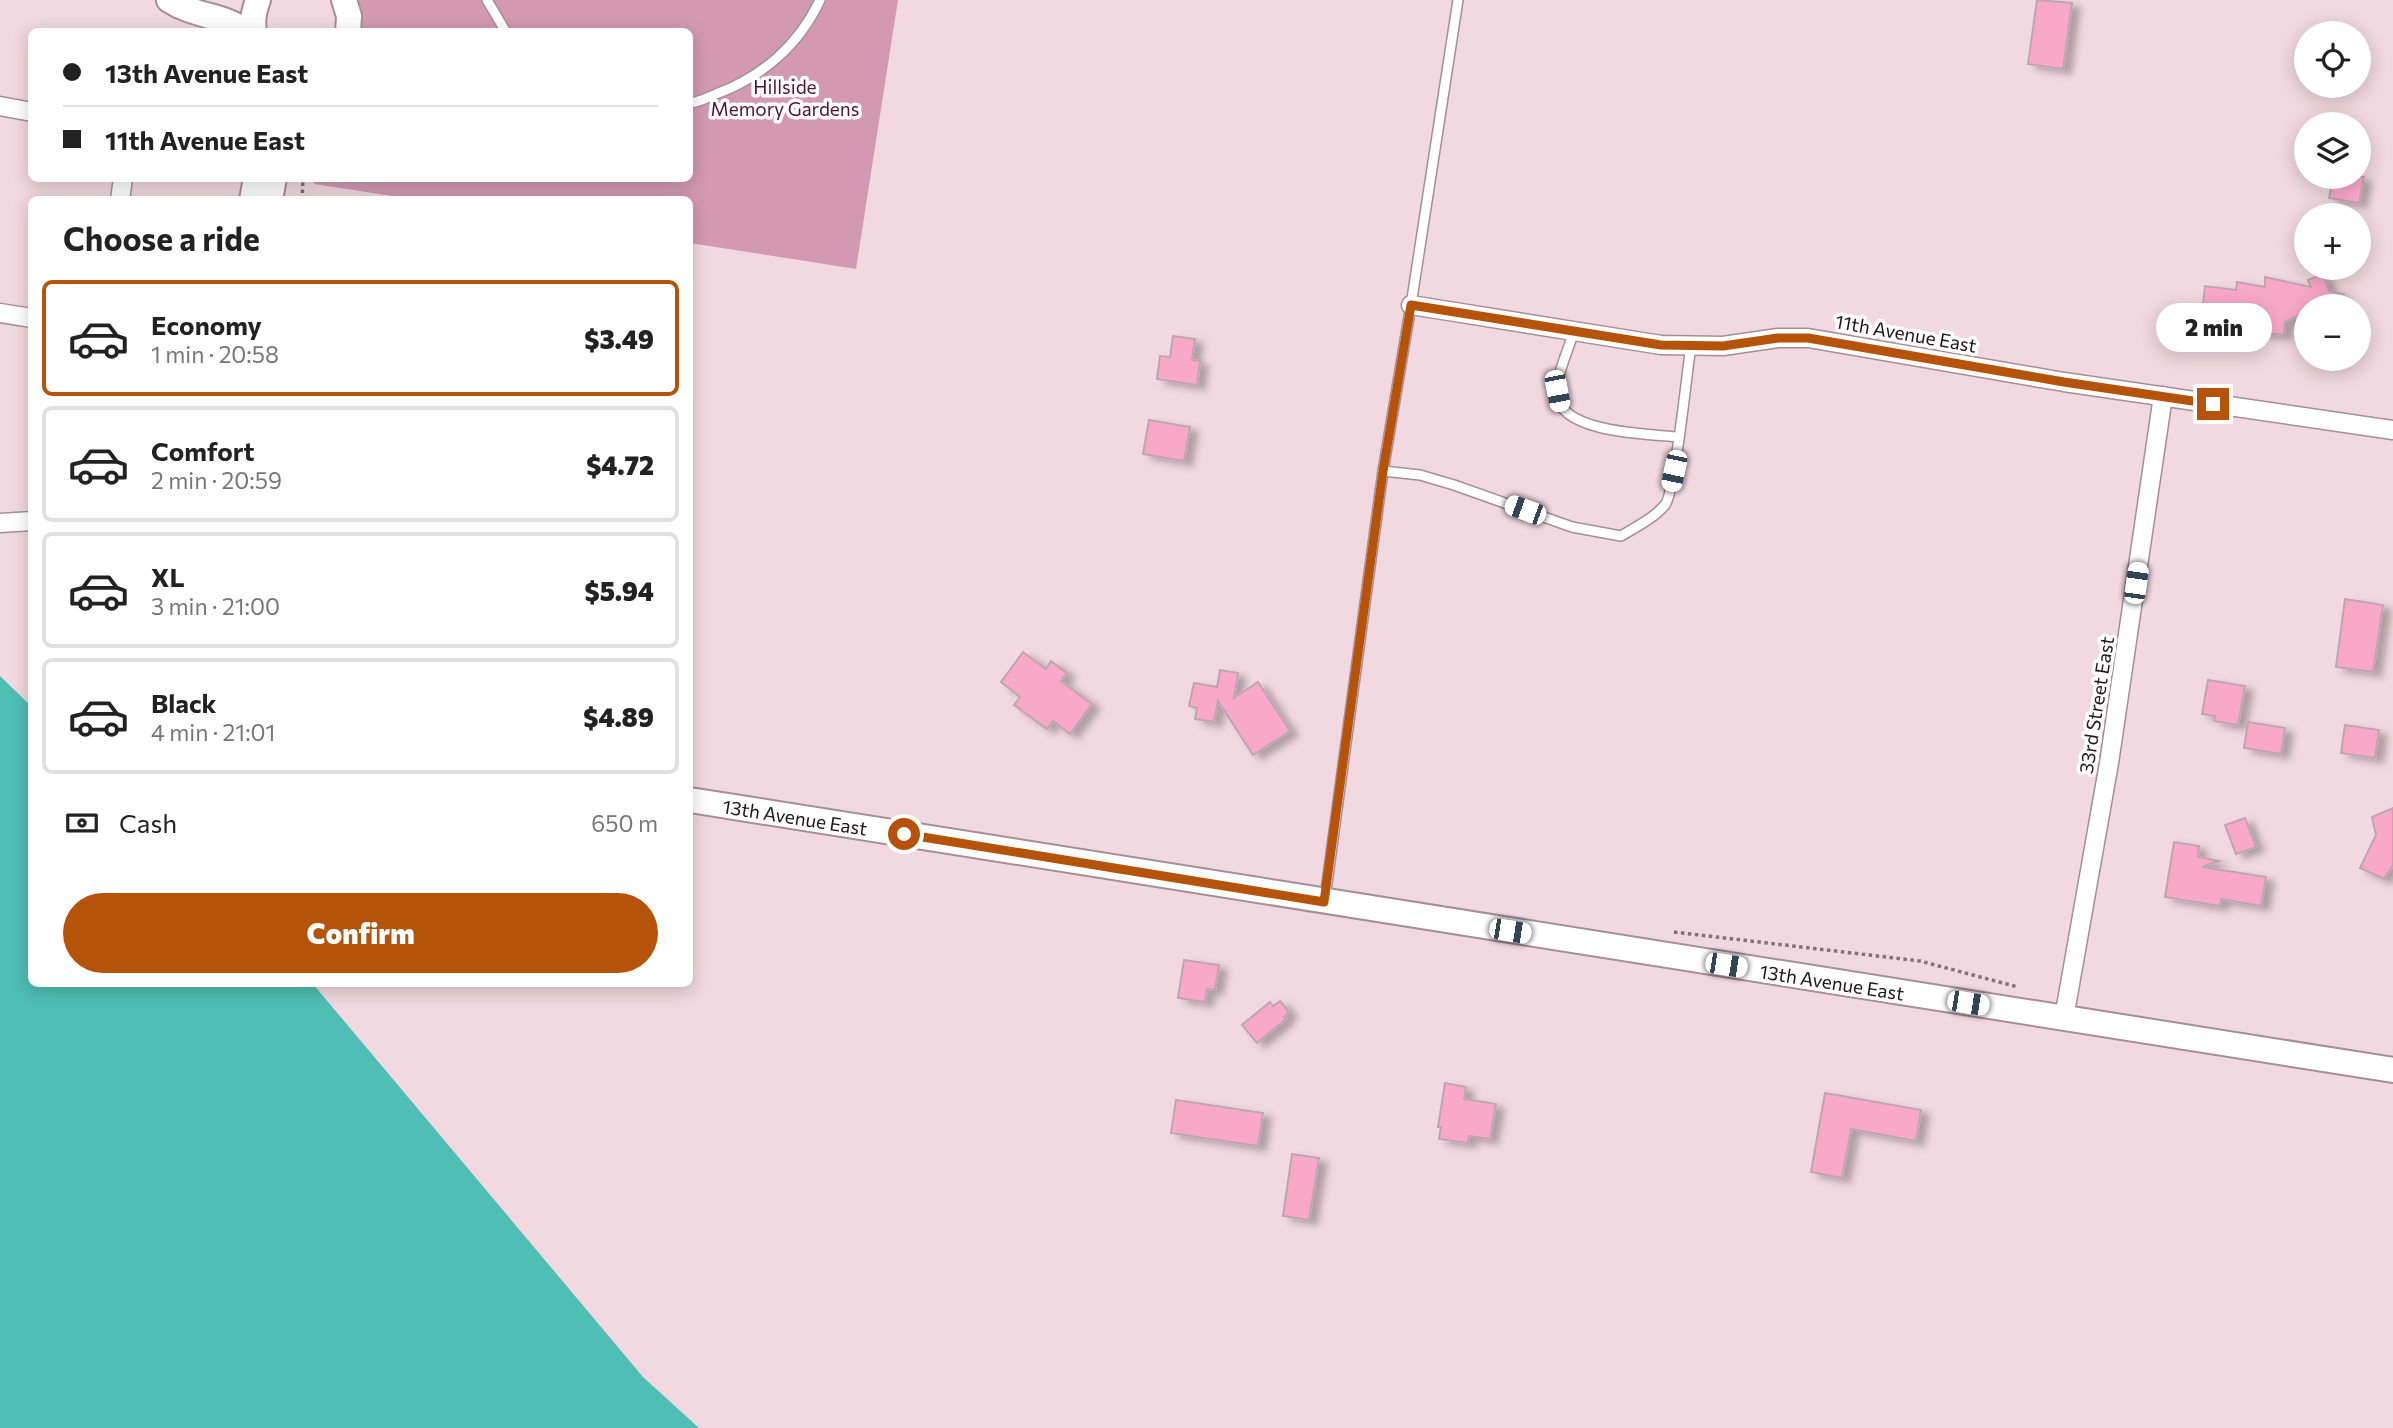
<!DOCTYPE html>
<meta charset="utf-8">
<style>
:root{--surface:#fff;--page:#f2f2f2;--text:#222;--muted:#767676;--line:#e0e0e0;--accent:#b45309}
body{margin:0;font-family:Commissioner,sans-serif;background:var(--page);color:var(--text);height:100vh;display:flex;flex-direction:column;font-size:26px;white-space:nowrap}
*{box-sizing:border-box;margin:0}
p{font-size:23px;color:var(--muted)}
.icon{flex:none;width:38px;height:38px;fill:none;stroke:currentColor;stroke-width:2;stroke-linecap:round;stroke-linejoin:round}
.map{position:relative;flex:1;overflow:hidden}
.sheet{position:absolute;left:28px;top:196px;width:665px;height:791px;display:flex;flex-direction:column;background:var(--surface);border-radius:10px;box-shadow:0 4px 18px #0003}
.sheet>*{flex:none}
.guide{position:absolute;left:28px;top:28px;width:665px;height:154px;border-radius:10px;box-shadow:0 4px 18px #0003;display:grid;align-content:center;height:154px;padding:0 35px;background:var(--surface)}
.controls{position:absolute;left:2294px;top:21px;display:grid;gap:14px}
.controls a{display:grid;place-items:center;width:77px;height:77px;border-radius:50%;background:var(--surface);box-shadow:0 4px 18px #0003;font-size:35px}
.end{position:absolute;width:32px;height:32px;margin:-16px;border:9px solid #b45309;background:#fff;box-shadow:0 0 0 4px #fff}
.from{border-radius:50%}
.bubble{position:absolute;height:49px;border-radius:24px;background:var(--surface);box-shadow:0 4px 18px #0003;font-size:23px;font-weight:800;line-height:49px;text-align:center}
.car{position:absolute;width:21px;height:42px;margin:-21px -10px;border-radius:9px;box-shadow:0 0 5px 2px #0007;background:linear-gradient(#fff 24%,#345 0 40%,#fff 0 76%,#345 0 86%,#fff 0)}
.guide b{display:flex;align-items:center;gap:24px;height:66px;font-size:26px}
.guide b+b{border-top:2px solid var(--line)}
.guide i{width:18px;height:18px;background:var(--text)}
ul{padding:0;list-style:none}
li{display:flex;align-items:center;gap:21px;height:116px;margin:0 14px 10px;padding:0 21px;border:4px solid var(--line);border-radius:10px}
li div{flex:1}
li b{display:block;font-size:26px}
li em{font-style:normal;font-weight:800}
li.on{border-color:var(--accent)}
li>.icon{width:63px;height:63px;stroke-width:1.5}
h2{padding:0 35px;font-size:32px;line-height:84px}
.pay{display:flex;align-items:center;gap:18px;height:77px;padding:0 35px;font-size:26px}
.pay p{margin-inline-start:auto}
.action{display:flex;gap:14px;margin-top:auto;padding:14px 35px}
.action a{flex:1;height:80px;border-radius:42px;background:var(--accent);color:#fff;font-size:28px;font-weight:800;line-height:80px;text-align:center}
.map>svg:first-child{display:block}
</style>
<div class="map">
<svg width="2393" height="1428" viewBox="0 0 2393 1428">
<defs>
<filter id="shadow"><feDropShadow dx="8" dy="4.5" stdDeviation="3.5" flood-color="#0004"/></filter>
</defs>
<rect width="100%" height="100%" fill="#f2d8e0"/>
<!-- green -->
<polygon fill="#d39aaf" points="343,0 898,0 856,269 690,243 690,200 412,199 314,184 315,178 690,178 690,32 338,31"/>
<!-- water -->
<polygon fill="#4fbeb5" points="0,676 31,706 32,984 313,984 643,1377 699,1428 0,1428"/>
<!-- building -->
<g fill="#f9a8c7" stroke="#bea6ae" stroke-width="2" filter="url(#shadow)">
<polygon points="2037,0 2072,3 2063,69 2028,64"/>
<polygon points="2333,177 2364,177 2359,203 2329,198"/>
<polygon points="2323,274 2329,291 2343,294 2321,302 2322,306 2306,306 2306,312 2285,322 2284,335 2257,332 2258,325 2245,324 2246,321 2202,315 2205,286 2236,290 2237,282 2265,287 2265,277 2311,287 2308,280"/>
<polygon points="1173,336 1195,339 1192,360 1200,361 1197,385 1157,379 1160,356 1170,357"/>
<polygon points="1149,420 1190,427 1184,461 1143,454"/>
<polygon points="2345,599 2383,605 2373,672 2336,667"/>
<polygon points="1023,652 1046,669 1051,661 1067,673 1061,681 1092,704 1070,734 1053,721 1047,729 1014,705 1020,697 1001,682"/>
<polygon points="1220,670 1238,673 1234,698 1258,682 1290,731 1253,755 1218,701 1214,722 1195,719 1197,708 1189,706 1194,683 1217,687"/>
<polygon points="2208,680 2245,686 2238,725 2214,721 2215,716 2202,714"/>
<polygon points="2248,722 2285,728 2281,754 2244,748"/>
<polygon points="2345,725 2379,730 2375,758 2341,753"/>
<polygon points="2393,808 2393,865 2384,879 2360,868 2376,835 2372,817"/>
<polygon points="2245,818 2256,847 2236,854 2225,825"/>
<polygon points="2174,842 2199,846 2198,857 2219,861 2202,867 2266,877 2261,906 2221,899 2220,906 2165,897"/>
<polygon points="1184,960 1219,965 1215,990 1207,989 1205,1002 1178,998"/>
<polygon points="1280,1001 1289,1012 1284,1017 1286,1019 1257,1043 1242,1025 1270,1002 1273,1006"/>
<polygon points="1445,1083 1466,1087 1464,1099 1496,1104 1490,1139 1469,1136 1468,1143 1439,1139 1441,1127 1438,1127"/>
<polygon points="1825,1093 1921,1110 1916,1141 1851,1129 1842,1178 1811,1172"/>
<polygon points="1176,1100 1263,1113 1258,1146 1171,1133"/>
<polygon points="1292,1154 1319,1158 1309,1220 1283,1216"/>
</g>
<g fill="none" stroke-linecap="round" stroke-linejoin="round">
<defs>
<g id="service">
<polyline points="487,0 506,32"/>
<path d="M690,103C699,102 707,98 716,94C762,77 799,45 820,0"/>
<path d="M1574,331C1569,348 1555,378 1557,395C1561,433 1648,434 1678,437"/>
<path d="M1383,471L1420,475L1454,485L1572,527L1621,536C1636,527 1654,518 1665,505C1675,493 1687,370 1691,346"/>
<polyline points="1325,898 1383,471 1411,305 1458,0"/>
</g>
<g id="minor">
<polyline points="0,106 32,112"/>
<polyline points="120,200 123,178"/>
<polyline points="1411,305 1661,345 1723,346 1778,338 1808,338 2064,382 2393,430"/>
<polyline points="0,313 32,318"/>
<polyline points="0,523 32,521"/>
<polyline points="2064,1018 2109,763 2163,396"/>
</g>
<g id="secondary">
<path d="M169,0C195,17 222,14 248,32"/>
<polyline points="344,0 349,16 348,32"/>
<path d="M254,32C252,20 254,10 258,0"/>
<polyline points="252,200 256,178"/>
<polyline points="270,200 274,178"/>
<polyline points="690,800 2393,1070"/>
</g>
</defs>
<!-- service casing -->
<use href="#service" stroke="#a68e96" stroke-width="12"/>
<!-- minor casing -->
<use href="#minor" stroke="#a68e96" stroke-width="21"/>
<!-- secondary casing -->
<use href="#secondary" stroke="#a68e96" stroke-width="28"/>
<!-- path -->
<g stroke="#827176" stroke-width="3.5" stroke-dasharray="3.5 3.5" stroke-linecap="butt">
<polyline points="302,200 303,178"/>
<polyline points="1674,932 1920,961 2018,987"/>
</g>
<!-- service -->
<use href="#service" stroke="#fff" stroke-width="9"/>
<!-- minor -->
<use href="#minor" stroke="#fff" stroke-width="18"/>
<!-- secondary -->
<use href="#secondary" stroke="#fff" stroke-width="24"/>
</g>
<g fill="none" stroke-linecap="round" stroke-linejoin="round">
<!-- route -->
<polyline stroke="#b45309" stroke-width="9" points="904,834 1324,902 1383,471 1411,305 1661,345 1723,346 1778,338 1808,338 2064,382 2213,404"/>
</g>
<g text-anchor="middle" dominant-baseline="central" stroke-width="7" stroke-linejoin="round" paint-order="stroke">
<!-- park labels -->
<g font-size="19" fill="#551032" stroke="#fff">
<text x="785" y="86">Hillside<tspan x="785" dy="22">Memory Gardens</tspan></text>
</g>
<!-- street labels -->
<g font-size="19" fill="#1e1518" stroke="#fff">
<text transform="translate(1906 333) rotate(10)">11th Avenue East</text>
<text transform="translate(2096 705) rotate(-81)">33rd Street East</text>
<text transform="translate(795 817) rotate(9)">13th Avenue East</text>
<text transform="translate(1832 982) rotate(9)">13th Avenue East</text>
</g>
</g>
</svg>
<div class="controls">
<a><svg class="icon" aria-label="locate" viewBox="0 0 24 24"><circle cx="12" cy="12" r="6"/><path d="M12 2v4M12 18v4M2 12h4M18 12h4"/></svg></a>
<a><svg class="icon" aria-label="layers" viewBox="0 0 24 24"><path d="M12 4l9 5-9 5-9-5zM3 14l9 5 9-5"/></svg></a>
<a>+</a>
<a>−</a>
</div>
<i class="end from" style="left:904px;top:834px"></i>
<i class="end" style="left:2213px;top:404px"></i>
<div class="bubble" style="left:2156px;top:303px;width:116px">2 min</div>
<i class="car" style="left:1557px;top:391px;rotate:169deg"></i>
<i class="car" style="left:1674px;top:471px;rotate:192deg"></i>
<i class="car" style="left:1525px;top:510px;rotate:290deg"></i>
<i class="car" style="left:2136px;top:583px;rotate:8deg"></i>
<i class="car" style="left:1510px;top:931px;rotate:99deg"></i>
<i class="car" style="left:1726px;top:965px;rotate:99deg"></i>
<i class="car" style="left:1968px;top:1003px;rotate:99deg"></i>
<div class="guide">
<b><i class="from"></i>13th Avenue East</b>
<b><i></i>11th Avenue East</b>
</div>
<section class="sheet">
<h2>Choose a ride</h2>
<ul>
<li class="on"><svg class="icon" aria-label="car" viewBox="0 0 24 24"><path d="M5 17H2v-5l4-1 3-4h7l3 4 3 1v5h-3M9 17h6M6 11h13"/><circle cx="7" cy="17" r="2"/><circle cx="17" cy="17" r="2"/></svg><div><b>Economy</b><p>1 min · 20:58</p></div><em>$3.49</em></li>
<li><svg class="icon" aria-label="car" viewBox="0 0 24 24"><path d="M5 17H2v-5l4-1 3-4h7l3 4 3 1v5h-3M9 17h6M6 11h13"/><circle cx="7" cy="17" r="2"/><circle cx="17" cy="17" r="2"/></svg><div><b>Comfort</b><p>2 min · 20:59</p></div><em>$4.72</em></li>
<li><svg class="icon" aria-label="car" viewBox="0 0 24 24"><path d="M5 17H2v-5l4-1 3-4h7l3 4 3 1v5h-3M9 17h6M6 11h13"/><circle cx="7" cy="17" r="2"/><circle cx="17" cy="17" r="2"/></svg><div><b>XL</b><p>3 min · 21:00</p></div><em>$5.94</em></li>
<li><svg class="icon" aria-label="car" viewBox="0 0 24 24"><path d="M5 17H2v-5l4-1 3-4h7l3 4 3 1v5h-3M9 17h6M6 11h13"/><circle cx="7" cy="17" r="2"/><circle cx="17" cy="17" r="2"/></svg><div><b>Black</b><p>4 min · 21:01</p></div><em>$4.89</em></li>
</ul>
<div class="pay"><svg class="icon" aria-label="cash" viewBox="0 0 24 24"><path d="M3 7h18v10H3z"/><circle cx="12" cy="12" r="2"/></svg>Cash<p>650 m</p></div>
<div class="action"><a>Confirm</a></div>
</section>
</div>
